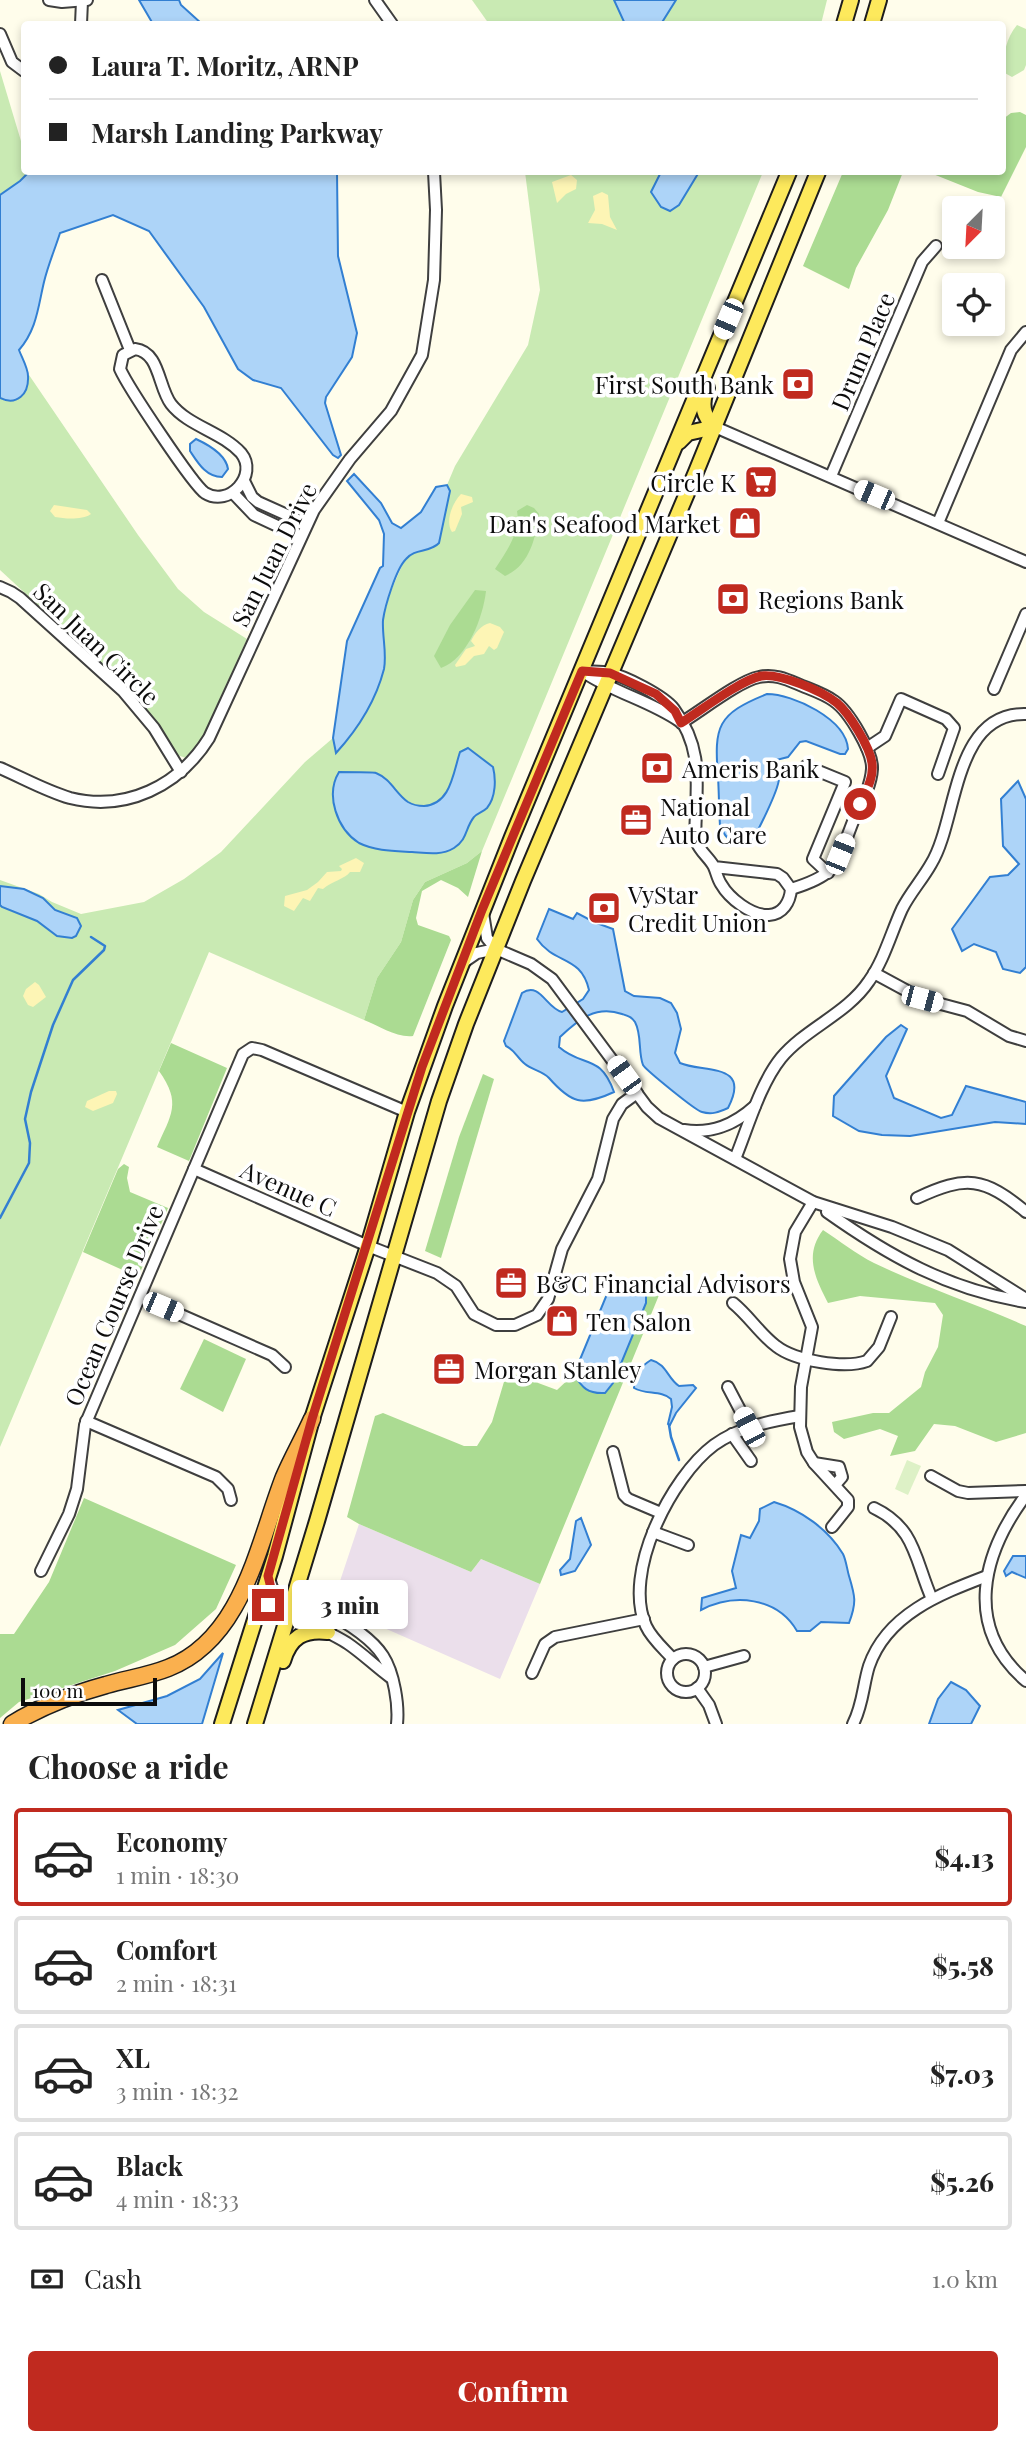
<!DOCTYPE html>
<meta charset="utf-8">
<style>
:root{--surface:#fff;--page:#f2f2f2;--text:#222;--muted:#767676;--line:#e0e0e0;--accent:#c02a1f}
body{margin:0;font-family:"Playfair Display",serif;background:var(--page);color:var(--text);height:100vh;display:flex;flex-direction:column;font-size:26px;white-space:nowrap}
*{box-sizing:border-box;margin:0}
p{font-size:23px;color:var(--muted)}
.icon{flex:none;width:38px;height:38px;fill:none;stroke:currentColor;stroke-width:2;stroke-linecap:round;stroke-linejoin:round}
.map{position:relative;height:1724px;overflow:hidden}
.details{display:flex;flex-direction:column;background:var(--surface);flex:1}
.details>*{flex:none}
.guide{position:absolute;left:21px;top:21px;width:985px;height:154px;border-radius:7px;box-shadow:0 4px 10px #0003;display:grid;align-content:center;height:154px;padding:0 28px;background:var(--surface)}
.needle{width:46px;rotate:204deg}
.fabs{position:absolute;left:942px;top:196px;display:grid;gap:14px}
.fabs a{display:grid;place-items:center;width:63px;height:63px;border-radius:7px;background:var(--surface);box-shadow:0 4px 10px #0003;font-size:35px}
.scale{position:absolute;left:21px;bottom:18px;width:136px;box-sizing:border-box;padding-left:7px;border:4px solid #0c0c0c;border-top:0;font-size:19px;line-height:24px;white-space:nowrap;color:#0c0c0c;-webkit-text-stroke:5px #fff;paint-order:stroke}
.end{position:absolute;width:32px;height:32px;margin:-16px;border:9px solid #c02a1f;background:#fff;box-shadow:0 0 0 4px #fff}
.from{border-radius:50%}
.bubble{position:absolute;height:49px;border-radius:7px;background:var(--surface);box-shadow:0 4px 10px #0003;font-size:23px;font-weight:800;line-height:49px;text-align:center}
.car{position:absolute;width:21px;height:42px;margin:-21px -10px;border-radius:9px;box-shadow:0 0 5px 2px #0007;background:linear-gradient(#fff 24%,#345 0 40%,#fff 0 76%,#345 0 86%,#fff 0)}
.guide b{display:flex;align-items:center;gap:24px;height:66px;font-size:26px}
.guide b+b{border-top:2px solid var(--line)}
.guide i{width:18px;height:18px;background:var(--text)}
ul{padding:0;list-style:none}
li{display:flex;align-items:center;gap:21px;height:98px;margin:0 14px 10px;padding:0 14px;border:4px solid var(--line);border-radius:7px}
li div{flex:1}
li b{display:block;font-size:26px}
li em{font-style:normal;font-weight:800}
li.current{border-color:var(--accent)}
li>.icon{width:63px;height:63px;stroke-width:1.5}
h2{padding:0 28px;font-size:32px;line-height:84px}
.pay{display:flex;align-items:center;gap:18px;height:77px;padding:0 28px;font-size:26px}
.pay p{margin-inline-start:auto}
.button{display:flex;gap:14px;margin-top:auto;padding:14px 28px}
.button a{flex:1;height:80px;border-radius:7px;background:var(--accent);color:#fff;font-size:28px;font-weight:800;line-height:80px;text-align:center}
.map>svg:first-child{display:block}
</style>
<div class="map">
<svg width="1026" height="1724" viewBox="0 0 1026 1724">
<rect width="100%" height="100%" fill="#fffdeb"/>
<!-- industrial -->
<polygon fill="#ebdfeb" points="359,1524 471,1572 481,1559 540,1584 500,1679 332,1605"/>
<!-- green -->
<g fill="#c9eab3">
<polygon points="472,0 827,0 821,24 489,24"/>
<path d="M1017,25L1026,29V65L1024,70L1012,77L1003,72C1003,55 1006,38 1017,25Z"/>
<polygon points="0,71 24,151 24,172 29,172 20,181 0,195"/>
<polygon points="525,172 763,172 482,851 467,863 425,882 413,900 401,942 377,978 364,1020 209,952 0,1447 0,880 39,894 52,902 81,914 144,902 184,879 221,852 305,762 333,738 336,753 384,668 383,619 390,593 405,559 415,552 434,548 450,491 447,485 455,466 528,345 540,290"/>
<polygon points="29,375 138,535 178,589 204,612 247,639 206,729 199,743 186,758 177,755 154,718 103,665 0,570 0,398 6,401 26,391"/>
</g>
<!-- forest -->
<g fill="#abdb92">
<polygon points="1020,112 1026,115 1026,147 1001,197 978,192 928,172 1003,172 1003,119 1011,113"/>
<polygon points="843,172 903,172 888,210 856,268 849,289 803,266"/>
<path d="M527,505L534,508L539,514C536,538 529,566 505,576L495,569C506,552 521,532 517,511Z"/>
<path d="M475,590L486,591C483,617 468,658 441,668L434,656L450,625Z"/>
<path d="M482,851L468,897L458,888L441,880L422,891L416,918L418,925L449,936L451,940L413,1036C397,1038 379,1026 364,1020L377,978L401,942L413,900L425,882L467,863Z"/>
<path d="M171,1043L227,1068L189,1161L157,1147C171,1115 182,1103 159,1071Z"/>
<polygon points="483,1074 494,1079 441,1258 425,1251 459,1137"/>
<polygon points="124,1164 129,1167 127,1178 130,1192 168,1208 138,1277 83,1252 118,1169"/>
<path d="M823,1230C840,1241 856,1254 874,1263C924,1287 976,1304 1026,1326V1433L996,1442L955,1426L934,1424L915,1451L890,1456L898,1436L880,1429L844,1439L834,1432L832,1422L873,1413H889L921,1387L925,1372L938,1347L943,1315L935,1303L860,1296L828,1303C815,1278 804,1255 823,1230Z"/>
<polygon points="664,1283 540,1584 481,1559 471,1572 359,1524 347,1517 375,1416 383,1413 464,1446 477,1446 492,1422 506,1375 514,1374 557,1390 574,1374 582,1386 605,1393 613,1383 646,1303 646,1293"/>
<polygon points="204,1339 246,1359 223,1412 180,1389"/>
<polygon points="84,1498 236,1565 216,1609 175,1645 115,1671 19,1702 0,1718 0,1634 14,1634 49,1582"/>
</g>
<!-- sand -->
<g fill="#fdf5b5">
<polygon points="571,175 577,180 576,189 566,194 557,203 552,182"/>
<polygon points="602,192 608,195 610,217 617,230 602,224 588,223 595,210 593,196"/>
<path d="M461,494L472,497L473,502L461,507L462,514L455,531L452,532C445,522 452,503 461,494Z"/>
<path d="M54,505L87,510L91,514C82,520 66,519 55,517L50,511Z"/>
<path d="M490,623L500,627L504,632L497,648L494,650L489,646L484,654L474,656L465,665L456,667L455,665L466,649L475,646L471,641C475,633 481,625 490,623Z"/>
<path d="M356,858L364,863L360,872H350C345,879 332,881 323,889L318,888L310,901L303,898L294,911L284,906L285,896L307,890L318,882L327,872L341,871L342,869L339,866Z"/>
<polygon points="35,982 39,985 46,997 33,1007 28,1005 23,996 26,989"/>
<polygon points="109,1091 116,1091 117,1094 113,1103 93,1111 85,1107 87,1101"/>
</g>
<!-- pitch -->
<polygon fill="#ddf1c6" points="907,1460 921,1466 908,1495 895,1489"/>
<!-- water -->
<g fill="#add4f8" stroke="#327fd2" stroke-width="2">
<polygon points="139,0 179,0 181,5 202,24 153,24"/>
<polygon points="614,0 676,0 661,24 625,24"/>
<path d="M29,172H337L338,256L357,333L352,357L326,397L325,403L341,455L338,458L333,455L281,388L253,380L238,369L204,307L149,231L113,215L60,233C55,249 48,265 44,282C38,307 37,329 19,350C22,358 28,368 28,376C29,394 17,406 0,398V195L20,181Z"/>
<polygon points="661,172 699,172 679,205 670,211 661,207 651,192"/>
<path d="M196,439C209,445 226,455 228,469L222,477C206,477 198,463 190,451V444Z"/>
<path d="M354,474L381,503L392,523L401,528L421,512L436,487L447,485L450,491L439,543C430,553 415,548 406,559C396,569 385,606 383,620C382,636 387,653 384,669C376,700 357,730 336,753L333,738L347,641L380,568L383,566L384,534L379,520L347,481Z"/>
<path d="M767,694C793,694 846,719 848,749L845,754H840L806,741L800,742L788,757L776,760L775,763C777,769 779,773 779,779C778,791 757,834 749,845C733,845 727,841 720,826C719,810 719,793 718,777C714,726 717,714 767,694Z"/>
<path d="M468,748L493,767C496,779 496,797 487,808C483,812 477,813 474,817C465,828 468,839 454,848C441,856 426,853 412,852C395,851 375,851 359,843C337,829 325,795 339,772C344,772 374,772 376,773C391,779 396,794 408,802C413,805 419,806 424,806C451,804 453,773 460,752Z"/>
<polygon points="1018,781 1026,799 1026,967 1020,973 1003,969 996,952 974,944 962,951 952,929 990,877 1008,875 1019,864 1003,846 1001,799"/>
<polygon points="0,886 24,889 43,898 55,910 77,918 81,926 76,936 72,938 57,936 37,921 2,907 0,905"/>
<path d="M549,909L573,919L577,913L594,922L613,929L625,991L634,996L660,998L671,1003L677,1013L681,1029L675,1053L680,1063C703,1073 752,1062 728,1108C719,1112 712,1115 702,1112C696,1111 646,1070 643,1065C638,1052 642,1035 635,1022C632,1017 628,1016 622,1014C596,1005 579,1019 560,1037L559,1047C583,1068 600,1053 614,1092C582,1107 571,1103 549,1078C543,1071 532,1070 525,1064C517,1058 515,1050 506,1046L504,1041L522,993C540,981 546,1008 562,1012L583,999L589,990C581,955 555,965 537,939Z"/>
<polygon points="901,1025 907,1029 886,1076 894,1098 941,1118 952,1115 966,1086 1026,1102 1026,1124 995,1122 910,1136 882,1135 859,1131 833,1116 834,1096 886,1037"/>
<path d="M619,1279L639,1284L646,1293V1303L613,1383L605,1393C588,1394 582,1388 574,1374L612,1282Z"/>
<path d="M651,1360C667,1364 667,1378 679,1386L693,1385L696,1388L676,1413L670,1425L668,1424L672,1407L671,1399C661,1390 646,1395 634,1388C633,1376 641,1366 651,1360Z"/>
<path d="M774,1502C801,1510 828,1529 843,1554C846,1560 847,1569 849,1576C855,1596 857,1602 849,1623L821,1622L810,1631H797C777,1597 734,1593 701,1610L702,1598L736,1588L732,1571L741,1535L750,1538L759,1521L760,1509Z"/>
<polygon points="581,1518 591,1545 575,1571 561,1575 560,1570 570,1559 576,1521"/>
<polygon points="1013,1556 1026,1556 1026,1578 1012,1572 1006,1576 1004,1571"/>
<polygon points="223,1653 202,1724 137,1724 118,1710 167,1696 200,1679"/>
<polygon points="951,1682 966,1690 980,1706 971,1724 929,1724 938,1699"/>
</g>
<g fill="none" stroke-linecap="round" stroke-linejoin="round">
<!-- stream -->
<g stroke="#327fd2" stroke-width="2.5">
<polyline points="0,1218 29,1163 30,1143 25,1119 31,1092 53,1025 73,980 104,950 105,946 91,937"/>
<polyline points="669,1425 671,1437 679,1460"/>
</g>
<defs>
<g id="minor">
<polyline points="49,0 62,2 87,0"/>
<polyline points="375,0 392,24"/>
<polyline points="81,24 82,1"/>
<polyline points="0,34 12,62 24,71"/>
<polyline points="102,280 130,350"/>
<path d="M135,349C160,352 158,387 171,404C188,426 222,432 241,453C259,475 229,508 205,493C193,485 128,387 120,369L123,355Z"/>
<polyline points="715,427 1026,562"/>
<polyline points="831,476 922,262 936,246"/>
<polyline points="244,481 252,497 258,502 307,524"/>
<polyline points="233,493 254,515 301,537"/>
<polyline points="938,523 1011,350 1026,332"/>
<polyline points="0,587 11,592 20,598 123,691 154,728 181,772"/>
<path d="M582,671C591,672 601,671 609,673C625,676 664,696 674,709C699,743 698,771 696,811C696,821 694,833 697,843C700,851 708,857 713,865C716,870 717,878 721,884C729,898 751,916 769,915C783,914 790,902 791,889L783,878L777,874L714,867"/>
<path d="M585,673C615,693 650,701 679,721"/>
<polyline points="994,689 1026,614"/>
<path d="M681,723C701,711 739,681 759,677C776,673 790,681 805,687C815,691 826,695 834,701C849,711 873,752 872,769C871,786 861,804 854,819C836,864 840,874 791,889"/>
<polyline points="867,748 885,736 901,699 946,719 954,728 938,774"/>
<polyline points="806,766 845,782 813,859 828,873"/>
<path d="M0,768C23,778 46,791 70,798C126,812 179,786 209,738L314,510L350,459L391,411L422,355L434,280L436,210L434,172"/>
<polyline points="483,913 487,938 496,949 531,964 552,979 647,1107 659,1118 813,1202 892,1227 948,1250 1026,1299"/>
<polyline points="464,962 477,953 496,949"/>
<polyline points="874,973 922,999 967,1011 1009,1036 1026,1041"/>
<path d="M684,1130C712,1134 734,1125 755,1106"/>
<path d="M735,1159C748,1127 760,1084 781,1058C806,1028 847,1014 869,981C884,960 891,933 902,909C910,893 922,880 931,864C958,821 952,712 1026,714"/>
<polyline points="194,1169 368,1246 437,1273 456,1286 474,1314 496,1325 515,1325 537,1315 548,1299 562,1249 598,1179 613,1119 622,1104 637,1093"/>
<path d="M917,1198C966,1175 984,1177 1026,1212"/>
<polyline points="813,1202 795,1232 790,1259 794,1282 812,1327 801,1387 800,1427 807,1452 814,1463 848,1500 848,1507 832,1527"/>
<path d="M827,1212C889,1256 949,1290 1026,1302"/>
<polyline points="140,1297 272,1355 285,1367"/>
<path d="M733,1303C749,1316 760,1334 776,1346C795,1361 845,1369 867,1361L879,1347L891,1317"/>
<polyline points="728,1387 749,1427"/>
<polyline points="86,1421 216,1477 228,1489 231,1500"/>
<polyline points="732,1434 751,1461"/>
<polyline points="613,1452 624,1495 628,1499 661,1513"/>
<polyline points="814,1463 839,1467 842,1477 835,1485"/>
<polyline points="931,1476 958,1491 968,1493 1026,1491"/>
<path d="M1026,1495C982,1554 963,1627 1026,1681"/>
<path d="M874,1508C916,1528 915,1561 932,1599"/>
<polyline points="653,1532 688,1545"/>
<polyline points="41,1571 69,1514 77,1489 85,1425 243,1054 252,1048 262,1050 407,1112"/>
<path d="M269,1578C277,1616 317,1624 347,1643C362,1653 375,1666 390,1677"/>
<path d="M258,1614C287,1582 365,1627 383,1656C394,1673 399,1705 397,1724"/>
<circle cx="686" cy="1673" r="19"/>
<path d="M673,1659C664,1649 652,1639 646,1626C622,1573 671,1477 714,1445C739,1427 770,1421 800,1416"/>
<polyline points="704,1667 744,1656"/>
<polyline points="532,1673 545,1644 555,1637 644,1619"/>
<polyline points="697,1688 709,1705 716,1724"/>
<path d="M853,1724C863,1705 863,1685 869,1666C887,1614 940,1594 987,1576"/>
</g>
<g id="major">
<polyline points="844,24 851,0"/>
<polyline points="872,24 879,0"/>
<path d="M707,388C701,403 702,416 715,427"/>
<polyline points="679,442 688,433 715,427"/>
<path d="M283,1661C290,1637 304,1629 328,1632"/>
<polyline points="222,1724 275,1556 312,1419 368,1246 407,1112 445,1006 512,837 789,172"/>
<polyline points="255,1724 317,1521 439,1101 466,1024 523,881 696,472 818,172"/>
</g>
<path id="highway" d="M12,1724C40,1707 73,1694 106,1685C126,1679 148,1676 168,1668C243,1639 258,1544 284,1477C292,1458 303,1439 312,1419"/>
</defs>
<!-- minor casing -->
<use href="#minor" stroke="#3f3f3f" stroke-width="14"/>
<!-- major casing -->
<use href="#major" stroke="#1d1d1d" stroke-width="18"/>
<!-- highway casing -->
<use href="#highway" stroke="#1d1d1d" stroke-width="19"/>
<!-- minor -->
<use href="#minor" stroke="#fff" stroke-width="10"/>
<!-- major -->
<use href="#major" stroke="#fde95c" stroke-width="14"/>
<!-- highway -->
<use href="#highway" stroke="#fab04e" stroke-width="16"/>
</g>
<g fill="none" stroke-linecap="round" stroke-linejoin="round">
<!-- route -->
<path stroke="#c02a1f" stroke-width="9" d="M268,1605L278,1602L271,1588L268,1576L312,1419L422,1067L482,910L582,671L610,673L656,694L675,711L681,723C700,711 741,680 761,676C780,673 822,691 837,703C849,713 870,747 872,763C874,778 866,791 860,804"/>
</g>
<!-- icons -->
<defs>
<symbol id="bank-square" viewBox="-11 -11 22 22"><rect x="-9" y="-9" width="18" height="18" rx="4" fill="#c02a1f" stroke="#fff"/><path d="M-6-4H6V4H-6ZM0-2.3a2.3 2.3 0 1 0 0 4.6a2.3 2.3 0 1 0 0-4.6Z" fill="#fff"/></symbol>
<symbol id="supermarket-square" viewBox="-11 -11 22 22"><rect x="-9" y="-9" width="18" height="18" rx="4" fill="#c02a1f" stroke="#fff"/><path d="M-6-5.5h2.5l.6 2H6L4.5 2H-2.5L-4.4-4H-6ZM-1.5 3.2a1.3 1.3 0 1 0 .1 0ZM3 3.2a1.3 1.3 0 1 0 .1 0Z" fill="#fff"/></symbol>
<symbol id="shop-square" viewBox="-11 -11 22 22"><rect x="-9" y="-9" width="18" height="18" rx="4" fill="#c02a1f" stroke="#fff"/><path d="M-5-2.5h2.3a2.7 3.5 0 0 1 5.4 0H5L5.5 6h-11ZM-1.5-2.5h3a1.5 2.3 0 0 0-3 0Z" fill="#fff"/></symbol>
<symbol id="office-square" viewBox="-11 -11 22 22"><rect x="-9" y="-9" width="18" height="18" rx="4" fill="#c02a1f" stroke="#fff"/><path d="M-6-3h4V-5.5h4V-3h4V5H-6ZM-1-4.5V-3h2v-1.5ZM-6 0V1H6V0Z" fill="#fff"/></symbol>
</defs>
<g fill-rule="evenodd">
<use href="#bank-square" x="779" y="365" width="38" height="38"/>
<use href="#supermarket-square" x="742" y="463" width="38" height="38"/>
<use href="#shop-square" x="726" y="504" width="38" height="38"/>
<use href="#bank-square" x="714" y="580" width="38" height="38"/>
<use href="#bank-square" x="638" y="749" width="38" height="38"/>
<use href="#office-square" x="617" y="801" width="38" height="38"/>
<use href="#bank-square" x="585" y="889" width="38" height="38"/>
<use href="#office-square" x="492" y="1264" width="38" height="38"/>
<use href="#shop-square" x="543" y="1302" width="38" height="38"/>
<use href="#office-square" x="430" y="1350" width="38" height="38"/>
</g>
<g text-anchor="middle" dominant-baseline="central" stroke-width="7" stroke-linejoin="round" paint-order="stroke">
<!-- street labels -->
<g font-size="24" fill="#0c0c0c" stroke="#fff">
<text transform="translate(862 351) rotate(-67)">Drum Place</text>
<text transform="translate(273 554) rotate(-63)">San Juan Drive</text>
<text transform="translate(97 643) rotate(44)">San Juan Circle</text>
<text transform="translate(289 1188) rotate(24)">Avenue C</text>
<text transform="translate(113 1305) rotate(-67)">Ocean Course Drive</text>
</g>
<!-- poi labels -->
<g font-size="24" fill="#0c0c0c" stroke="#fff" text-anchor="start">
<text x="774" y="384" text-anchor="end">First South Bank</text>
<text x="736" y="482" text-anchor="end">Circle K</text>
<text x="720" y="523" text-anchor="end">Dan's Seafood Market</text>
<text x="758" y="599">Regions Bank</text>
<text x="682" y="768">Ameris Bank</text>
<text x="660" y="806">National<tspan x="660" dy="28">Auto Care</tspan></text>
<text x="628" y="894">VyStar<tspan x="628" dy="28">Credit Union</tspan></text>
<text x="536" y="1283">B&amp;C Financial Advisors</text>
<text x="586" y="1321">Ten Salon</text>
<text x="474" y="1369">Morgan Stanley</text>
</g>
</g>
</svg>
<div class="fabs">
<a><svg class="needle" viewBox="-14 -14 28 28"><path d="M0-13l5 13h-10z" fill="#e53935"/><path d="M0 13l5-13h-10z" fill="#767676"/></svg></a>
<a><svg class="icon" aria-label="locate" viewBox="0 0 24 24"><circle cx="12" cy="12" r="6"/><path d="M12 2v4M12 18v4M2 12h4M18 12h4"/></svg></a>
</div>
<div class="scale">100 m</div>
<i class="end from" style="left:860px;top:804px"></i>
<i class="end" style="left:268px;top:1605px"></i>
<div class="bubble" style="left:292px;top:1580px;width:116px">3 min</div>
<i class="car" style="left:728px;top:319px;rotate:203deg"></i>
<i class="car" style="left:874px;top:495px;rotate:293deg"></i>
<i class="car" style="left:840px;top:854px;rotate:22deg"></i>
<i class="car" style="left:922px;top:999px;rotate:105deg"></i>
<i class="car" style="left:624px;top:1075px;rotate:324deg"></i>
<i class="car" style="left:163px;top:1307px;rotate:113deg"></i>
<i class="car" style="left:749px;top:1427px;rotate:332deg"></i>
<div class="guide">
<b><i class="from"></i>Laura T. Moritz, ARNP</b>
<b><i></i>Marsh Landing Parkway</b>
</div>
</div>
<section class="details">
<h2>Choose a ride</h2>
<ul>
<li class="current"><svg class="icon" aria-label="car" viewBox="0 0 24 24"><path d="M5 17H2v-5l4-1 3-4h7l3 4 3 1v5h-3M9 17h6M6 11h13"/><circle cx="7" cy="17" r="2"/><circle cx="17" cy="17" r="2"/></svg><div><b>Economy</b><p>1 min · 18:30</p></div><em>$4.13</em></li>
<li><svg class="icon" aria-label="car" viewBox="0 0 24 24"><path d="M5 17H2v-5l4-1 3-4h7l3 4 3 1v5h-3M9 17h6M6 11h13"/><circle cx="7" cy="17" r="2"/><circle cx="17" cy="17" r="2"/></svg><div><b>Comfort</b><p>2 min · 18:31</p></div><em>$5.58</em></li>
<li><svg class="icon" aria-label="car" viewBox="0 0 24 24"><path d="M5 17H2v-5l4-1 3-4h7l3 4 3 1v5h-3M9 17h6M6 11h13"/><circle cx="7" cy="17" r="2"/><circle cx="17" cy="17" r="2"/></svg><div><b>XL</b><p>3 min · 18:32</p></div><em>$7.03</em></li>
<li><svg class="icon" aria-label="car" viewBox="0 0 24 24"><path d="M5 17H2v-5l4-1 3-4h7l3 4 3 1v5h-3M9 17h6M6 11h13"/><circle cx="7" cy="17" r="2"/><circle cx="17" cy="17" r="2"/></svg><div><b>Black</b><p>4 min · 18:33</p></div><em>$5.26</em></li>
</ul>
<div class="pay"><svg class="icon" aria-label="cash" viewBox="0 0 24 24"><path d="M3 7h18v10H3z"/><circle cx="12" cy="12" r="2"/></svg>Cash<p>1.0 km</p></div>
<div class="button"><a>Confirm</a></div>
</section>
